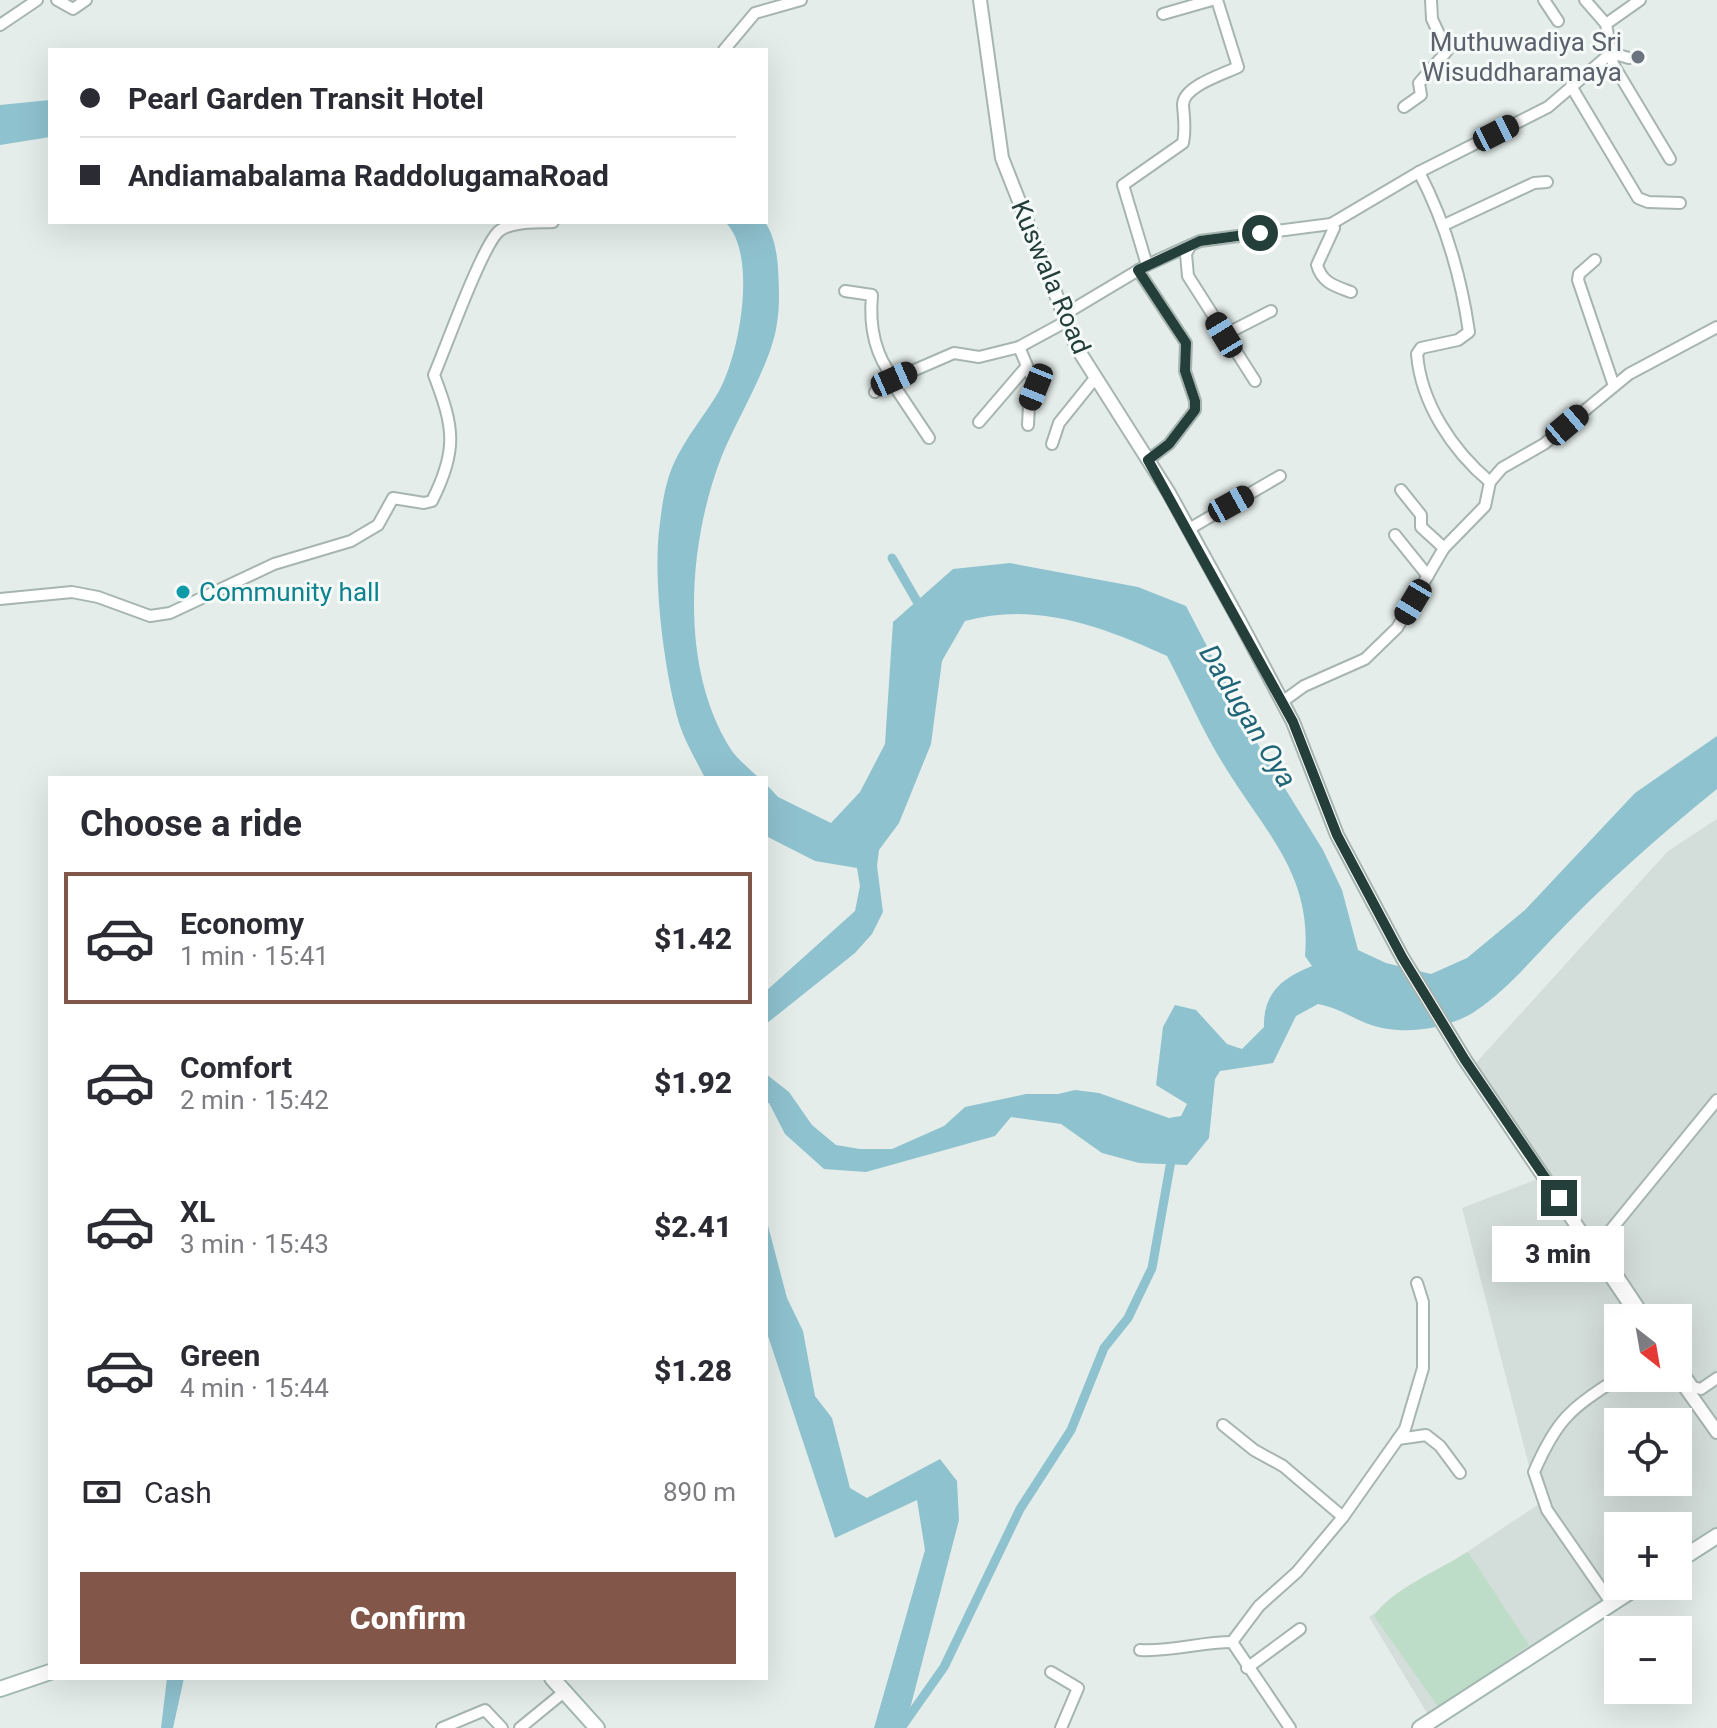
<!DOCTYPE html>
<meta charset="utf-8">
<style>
:root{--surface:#fff;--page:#f7f7f7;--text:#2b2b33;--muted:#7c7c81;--line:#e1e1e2;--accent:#825749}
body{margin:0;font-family:Roboto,sans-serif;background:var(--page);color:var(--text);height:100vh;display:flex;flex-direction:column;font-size:30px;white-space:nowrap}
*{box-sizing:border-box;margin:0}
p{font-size:26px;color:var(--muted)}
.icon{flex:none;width:44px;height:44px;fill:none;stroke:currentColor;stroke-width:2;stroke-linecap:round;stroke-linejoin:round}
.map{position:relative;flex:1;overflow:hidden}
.drawer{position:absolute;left:48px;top:776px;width:720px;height:904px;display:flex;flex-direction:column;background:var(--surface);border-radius:0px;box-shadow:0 8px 32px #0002}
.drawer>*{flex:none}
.top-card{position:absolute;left:48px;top:48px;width:720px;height:176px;border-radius:0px;box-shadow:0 8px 32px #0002;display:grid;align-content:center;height:176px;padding:0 32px;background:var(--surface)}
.needle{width:52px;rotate:149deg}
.buttons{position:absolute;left:1604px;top:1304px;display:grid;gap:16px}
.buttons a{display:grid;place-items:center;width:88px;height:88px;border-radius:0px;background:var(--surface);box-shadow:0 8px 32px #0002;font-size:40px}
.end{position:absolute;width:36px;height:36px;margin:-18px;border:10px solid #243e39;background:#fff;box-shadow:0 0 0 4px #fff}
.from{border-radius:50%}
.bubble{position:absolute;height:56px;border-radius:0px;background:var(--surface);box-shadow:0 8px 32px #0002;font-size:26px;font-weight:800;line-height:56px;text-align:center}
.car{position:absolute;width:24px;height:48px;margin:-24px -12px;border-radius:10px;box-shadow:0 0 6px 2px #0007;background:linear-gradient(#222 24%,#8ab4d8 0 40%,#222 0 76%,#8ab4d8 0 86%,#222 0)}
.top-card b{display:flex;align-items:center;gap:28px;height:76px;font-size:30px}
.top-card b+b{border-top:2px solid var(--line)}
.top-card i{width:20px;height:20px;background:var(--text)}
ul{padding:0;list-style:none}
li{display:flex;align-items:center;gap:24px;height:132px;margin:0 16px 12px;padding:0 16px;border:4px solid transparent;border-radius:0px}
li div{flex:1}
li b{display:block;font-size:30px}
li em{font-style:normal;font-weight:800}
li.selected{border-color:var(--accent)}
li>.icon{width:72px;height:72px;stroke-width:1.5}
h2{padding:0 32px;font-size:36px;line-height:96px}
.pay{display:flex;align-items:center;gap:20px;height:88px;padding:0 32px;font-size:30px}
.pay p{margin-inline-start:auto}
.primary-button{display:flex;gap:16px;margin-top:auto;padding:16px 32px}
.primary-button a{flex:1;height:92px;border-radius:0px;background:var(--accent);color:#fff;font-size:32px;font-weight:800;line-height:92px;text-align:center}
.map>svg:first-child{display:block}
</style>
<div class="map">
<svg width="1717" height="1728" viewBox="0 0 1717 1728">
<rect width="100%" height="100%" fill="#e4edea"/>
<!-- built -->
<path fill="#d3ddd9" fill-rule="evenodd" d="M1717,819V1530L1678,1556V1526H1618V1586H1631L1430,1718L1369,1617L1539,1504L1462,1208L1543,1177L1475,1064L1668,851ZM1618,1318H1678V1378H1618ZM1618,1422H1678V1482H1618Z"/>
<!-- green -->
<path fill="#beddc9" d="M1468,1552L1529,1645L1439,1708L1374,1616C1389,1591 1442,1568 1468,1552Z"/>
<!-- water -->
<g fill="#8fc2cf">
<polygon points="50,100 50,137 0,145 0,105"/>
<path d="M725,222H765C774,235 777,253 778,268C779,286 780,305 777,323C772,363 736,420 721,458C688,544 679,666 730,748C737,759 750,769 759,778H705C696,760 685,742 679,723C664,671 652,576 660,523C662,504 666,480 674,463C686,437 705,415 719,391C740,354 758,253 725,222Z"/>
<path d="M1010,563L1138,587L1186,606L1260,748L1323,850L1342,890L1358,950L1386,963L1431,974L1467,958L1525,910L1635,793L1717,736V789C1659,836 1601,887 1550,941C1526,966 1504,992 1474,1012C1454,1025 1421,1032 1398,1030C1361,1028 1349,1010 1318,1004L1296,1016L1273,1063L1220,1071L1215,1079L1209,1138L1187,1165L1139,1163L1102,1153L1061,1124L1011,1117L995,1136L866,1172L824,1169L785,1134L769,1103L766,1104V1074L789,1092L812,1125L836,1145L860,1149H892L944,1126L965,1107L1026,1094H1058L1075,1090L1099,1093L1169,1118L1181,1116L1187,1104L1156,1085L1163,1027L1175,1005L1196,1010L1227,1044L1242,1049L1264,1027C1263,993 1282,978 1312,966L1305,956C1312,875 1266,833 1227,770C1204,734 1187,694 1167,656C1104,627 1035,601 965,621L942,661L931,744L899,823L879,850L877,866L883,912L872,934L855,953L766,1024V991L855,911L860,886L857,868L815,861L766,836V784L778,797L831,823L860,792L885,744L893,622L953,569Z"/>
<polygon points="766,1218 787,1298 803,1331 815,1396 832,1418 850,1488 867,1498 940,1459 957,1481 959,1520 905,1728 874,1728 925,1550 917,1500 835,1538 766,1330"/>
<polygon points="167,1678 184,1678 173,1728 161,1728"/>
</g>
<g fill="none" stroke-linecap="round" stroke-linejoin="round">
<!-- canal -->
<g stroke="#8fc2cf" stroke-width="9">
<polyline points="892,558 922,610"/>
<polyline points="901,1728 944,1667 1020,1509 1071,1430 1104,1348 1128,1318 1152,1268 1172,1155"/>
</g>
<defs>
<g id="minor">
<polyline points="57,0 73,9 86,0"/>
<polyline points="1544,0 1558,21"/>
<polyline points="1585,0 1606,24 1613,64 1670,159"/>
<polyline points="1163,14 1212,0"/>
<polyline points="1606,24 1640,0"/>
<polyline points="0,25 37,0"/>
<polyline points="724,50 755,13 801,0"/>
<polyline points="1571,86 1638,198 1648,202 1680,203"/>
<polyline points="1404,107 1421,95 1419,83 1447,51 1432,19 1431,0"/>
<path d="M1419,172C1445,222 1461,276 1469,332L1458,340L1421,348L1417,354C1421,403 1452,450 1490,482"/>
<path d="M1331,224L1334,228L1317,265C1322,283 1335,286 1351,292"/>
<polyline points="1444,225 1534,183 1547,182"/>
<polyline points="1190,246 1186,254 1188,276 1255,381"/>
<polyline points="1595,260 1579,274 1578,280 1614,386"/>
<path d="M1147,265L1123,185L1183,143C1186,129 1184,119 1183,105C1183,86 1224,74 1238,67L1217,0"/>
<polyline points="1138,270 1186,343 1185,371 1195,401 1195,410 1169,444 1148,460"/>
<path d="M845,291L872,295C869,326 874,354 894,379"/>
<polyline points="1065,314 1147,265 1200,241 1331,224 1419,172 1548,107 1611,53 1629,58"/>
<polyline points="1224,335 1271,311"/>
<polyline points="1019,347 1036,387 1029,405 1028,425"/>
<polyline points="891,381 929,438"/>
<polyline points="875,392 894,379 954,353 979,357 1019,347 1067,321"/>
<polyline points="979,422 1027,366"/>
<polyline points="1052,444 1059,423 1096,377"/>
<polyline points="1401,490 1421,515 1421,527 1444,548"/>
<polyline points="1189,529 1280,476"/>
<polyline points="1395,535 1428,576"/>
<path d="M0,599L72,592L98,597L150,616L170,613L274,564L351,541L378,525L393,498L424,503L432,501C458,450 454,427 434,375C446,347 481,249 498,232C510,221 537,223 553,222"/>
<polyline points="1282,702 1304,686 1365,659 1397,628 1444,548 1485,506 1490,482 1502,468 1544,444 1629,374 1717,327"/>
<polyline points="1646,1318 1600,1249 1601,1242 1717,1100"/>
<polyline points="1678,1365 1693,1387 1701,1389 1717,1378"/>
<polyline points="1223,1425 1254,1450 1283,1466 1343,1517"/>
<polyline points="1398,1439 1426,1435 1440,1446 1460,1473"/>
<path d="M1612,1604L1547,1510L1534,1472C1557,1419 1570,1409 1618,1378"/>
<path d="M1140,1650C1172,1652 1200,1642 1232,1642"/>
<polyline points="1247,1668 1300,1629"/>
<polyline points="1051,1672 1078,1688 1061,1728"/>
<polyline points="442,1728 485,1710 502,1728"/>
<polyline points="520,1728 564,1692"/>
<polyline points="1290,1728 1232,1642 1259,1606 1297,1572 1343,1517 1405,1429 1423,1368 1423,1302 1417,1283"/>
</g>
<g id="tertiary">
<polyline points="980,0 1002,158 1077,348 1169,493 1240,622 1293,722 1337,835 1402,957 1465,1060 1639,1318"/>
<polyline points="1678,1377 1717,1432"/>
</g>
<g id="secondary">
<polyline points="1678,1561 1717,1536"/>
<polyline points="552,1678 597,1728"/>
<polyline points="0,1689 50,1672"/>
<polyline points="1420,1728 1639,1586"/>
</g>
</defs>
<!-- minor casing -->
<use href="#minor" stroke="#a7b5b1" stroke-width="14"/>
<!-- tertiary casing -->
<use href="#tertiary" stroke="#a7b5b1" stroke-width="16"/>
<!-- secondary casing -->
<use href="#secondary" stroke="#a3b8b2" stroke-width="18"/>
<!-- minor -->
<use href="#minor" stroke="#fff" stroke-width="10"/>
<!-- tertiary -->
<use href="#tertiary" stroke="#fff" stroke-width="12"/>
<!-- secondary -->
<use href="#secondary" stroke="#fff" stroke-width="14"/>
</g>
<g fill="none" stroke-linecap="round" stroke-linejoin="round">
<!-- route -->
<polyline stroke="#243e39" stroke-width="10" points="1260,233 1200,241 1138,270 1186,343 1185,371 1195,401 1195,410 1169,444 1148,460 1293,722 1337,835 1402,957 1465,1060 1559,1198"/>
</g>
<!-- markers -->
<circle fill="#6b7280" stroke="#f5faf8" stroke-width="3" cx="1638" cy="57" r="8"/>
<circle fill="#0f9aa8" stroke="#f5faf8" stroke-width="3" cx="183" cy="592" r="8"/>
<g text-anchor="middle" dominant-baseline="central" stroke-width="6" stroke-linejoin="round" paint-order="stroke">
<!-- worship labels -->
<g font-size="26" fill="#5b616d" stroke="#f5faf8" text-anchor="end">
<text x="1622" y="42">Muthuwadiya Sri<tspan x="1622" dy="30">Wisuddharamaya</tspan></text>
</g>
<!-- street labels -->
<g font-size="26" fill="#243e39" stroke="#f5faf8">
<text transform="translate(1051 277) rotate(67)">Kuswala Road</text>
</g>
<!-- culture labels -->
<g font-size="26" fill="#0d838f" stroke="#f5faf8" text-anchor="start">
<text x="199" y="592">Community hall</text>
</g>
<!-- water labels -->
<g font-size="28" font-style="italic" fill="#206478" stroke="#f5faf8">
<text transform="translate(1248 716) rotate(59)">Dadugan Oya</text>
</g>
</g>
</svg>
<div class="buttons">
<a><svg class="needle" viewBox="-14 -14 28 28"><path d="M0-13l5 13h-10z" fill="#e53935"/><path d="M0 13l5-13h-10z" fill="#7c7c81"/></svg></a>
<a><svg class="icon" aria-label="locate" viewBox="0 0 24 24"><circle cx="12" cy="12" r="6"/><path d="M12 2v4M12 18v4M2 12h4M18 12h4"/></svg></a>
<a>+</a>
<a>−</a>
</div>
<i class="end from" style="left:1260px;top:233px"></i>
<i class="end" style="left:1559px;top:1198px"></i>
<div class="bubble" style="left:1492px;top:1226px;width:132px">3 min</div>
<i class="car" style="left:1496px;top:133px;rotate:63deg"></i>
<i class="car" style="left:1224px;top:335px;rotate:329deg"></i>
<i class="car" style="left:894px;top:379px;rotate:66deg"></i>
<i class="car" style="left:1036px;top:387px;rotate:202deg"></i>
<i class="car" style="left:1567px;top:425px;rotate:50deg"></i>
<i class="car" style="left:1231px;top:504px;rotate:61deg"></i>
<i class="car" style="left:1413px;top:602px;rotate:211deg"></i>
<div class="top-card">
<b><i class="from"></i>Pearl Garden Transit Hotel</b>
<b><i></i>Andiamabalama RaddolugamaRoad</b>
</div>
<section class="drawer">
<h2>Choose a ride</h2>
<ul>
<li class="selected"><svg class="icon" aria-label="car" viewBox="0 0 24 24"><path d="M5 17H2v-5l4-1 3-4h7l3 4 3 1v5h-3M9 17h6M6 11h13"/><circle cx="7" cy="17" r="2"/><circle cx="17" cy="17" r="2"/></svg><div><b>Economy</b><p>1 min · 15:41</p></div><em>$1.42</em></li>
<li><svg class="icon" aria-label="car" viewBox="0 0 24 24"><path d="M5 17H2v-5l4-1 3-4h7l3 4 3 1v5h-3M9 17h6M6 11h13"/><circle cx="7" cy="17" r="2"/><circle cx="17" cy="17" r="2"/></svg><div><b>Comfort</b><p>2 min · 15:42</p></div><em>$1.92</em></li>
<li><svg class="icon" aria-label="car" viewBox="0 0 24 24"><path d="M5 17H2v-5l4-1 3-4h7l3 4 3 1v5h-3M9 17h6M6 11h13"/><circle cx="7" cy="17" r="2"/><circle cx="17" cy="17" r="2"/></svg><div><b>XL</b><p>3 min · 15:43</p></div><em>$2.41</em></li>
<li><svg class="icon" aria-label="car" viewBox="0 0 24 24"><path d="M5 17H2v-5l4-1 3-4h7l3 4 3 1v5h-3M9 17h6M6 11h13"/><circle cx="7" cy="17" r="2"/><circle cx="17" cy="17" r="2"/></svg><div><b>Green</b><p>4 min · 15:44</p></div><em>$1.28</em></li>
</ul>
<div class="pay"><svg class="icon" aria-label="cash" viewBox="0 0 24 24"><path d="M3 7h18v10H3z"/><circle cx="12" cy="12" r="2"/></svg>Cash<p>890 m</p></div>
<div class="primary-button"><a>Confirm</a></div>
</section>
</div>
